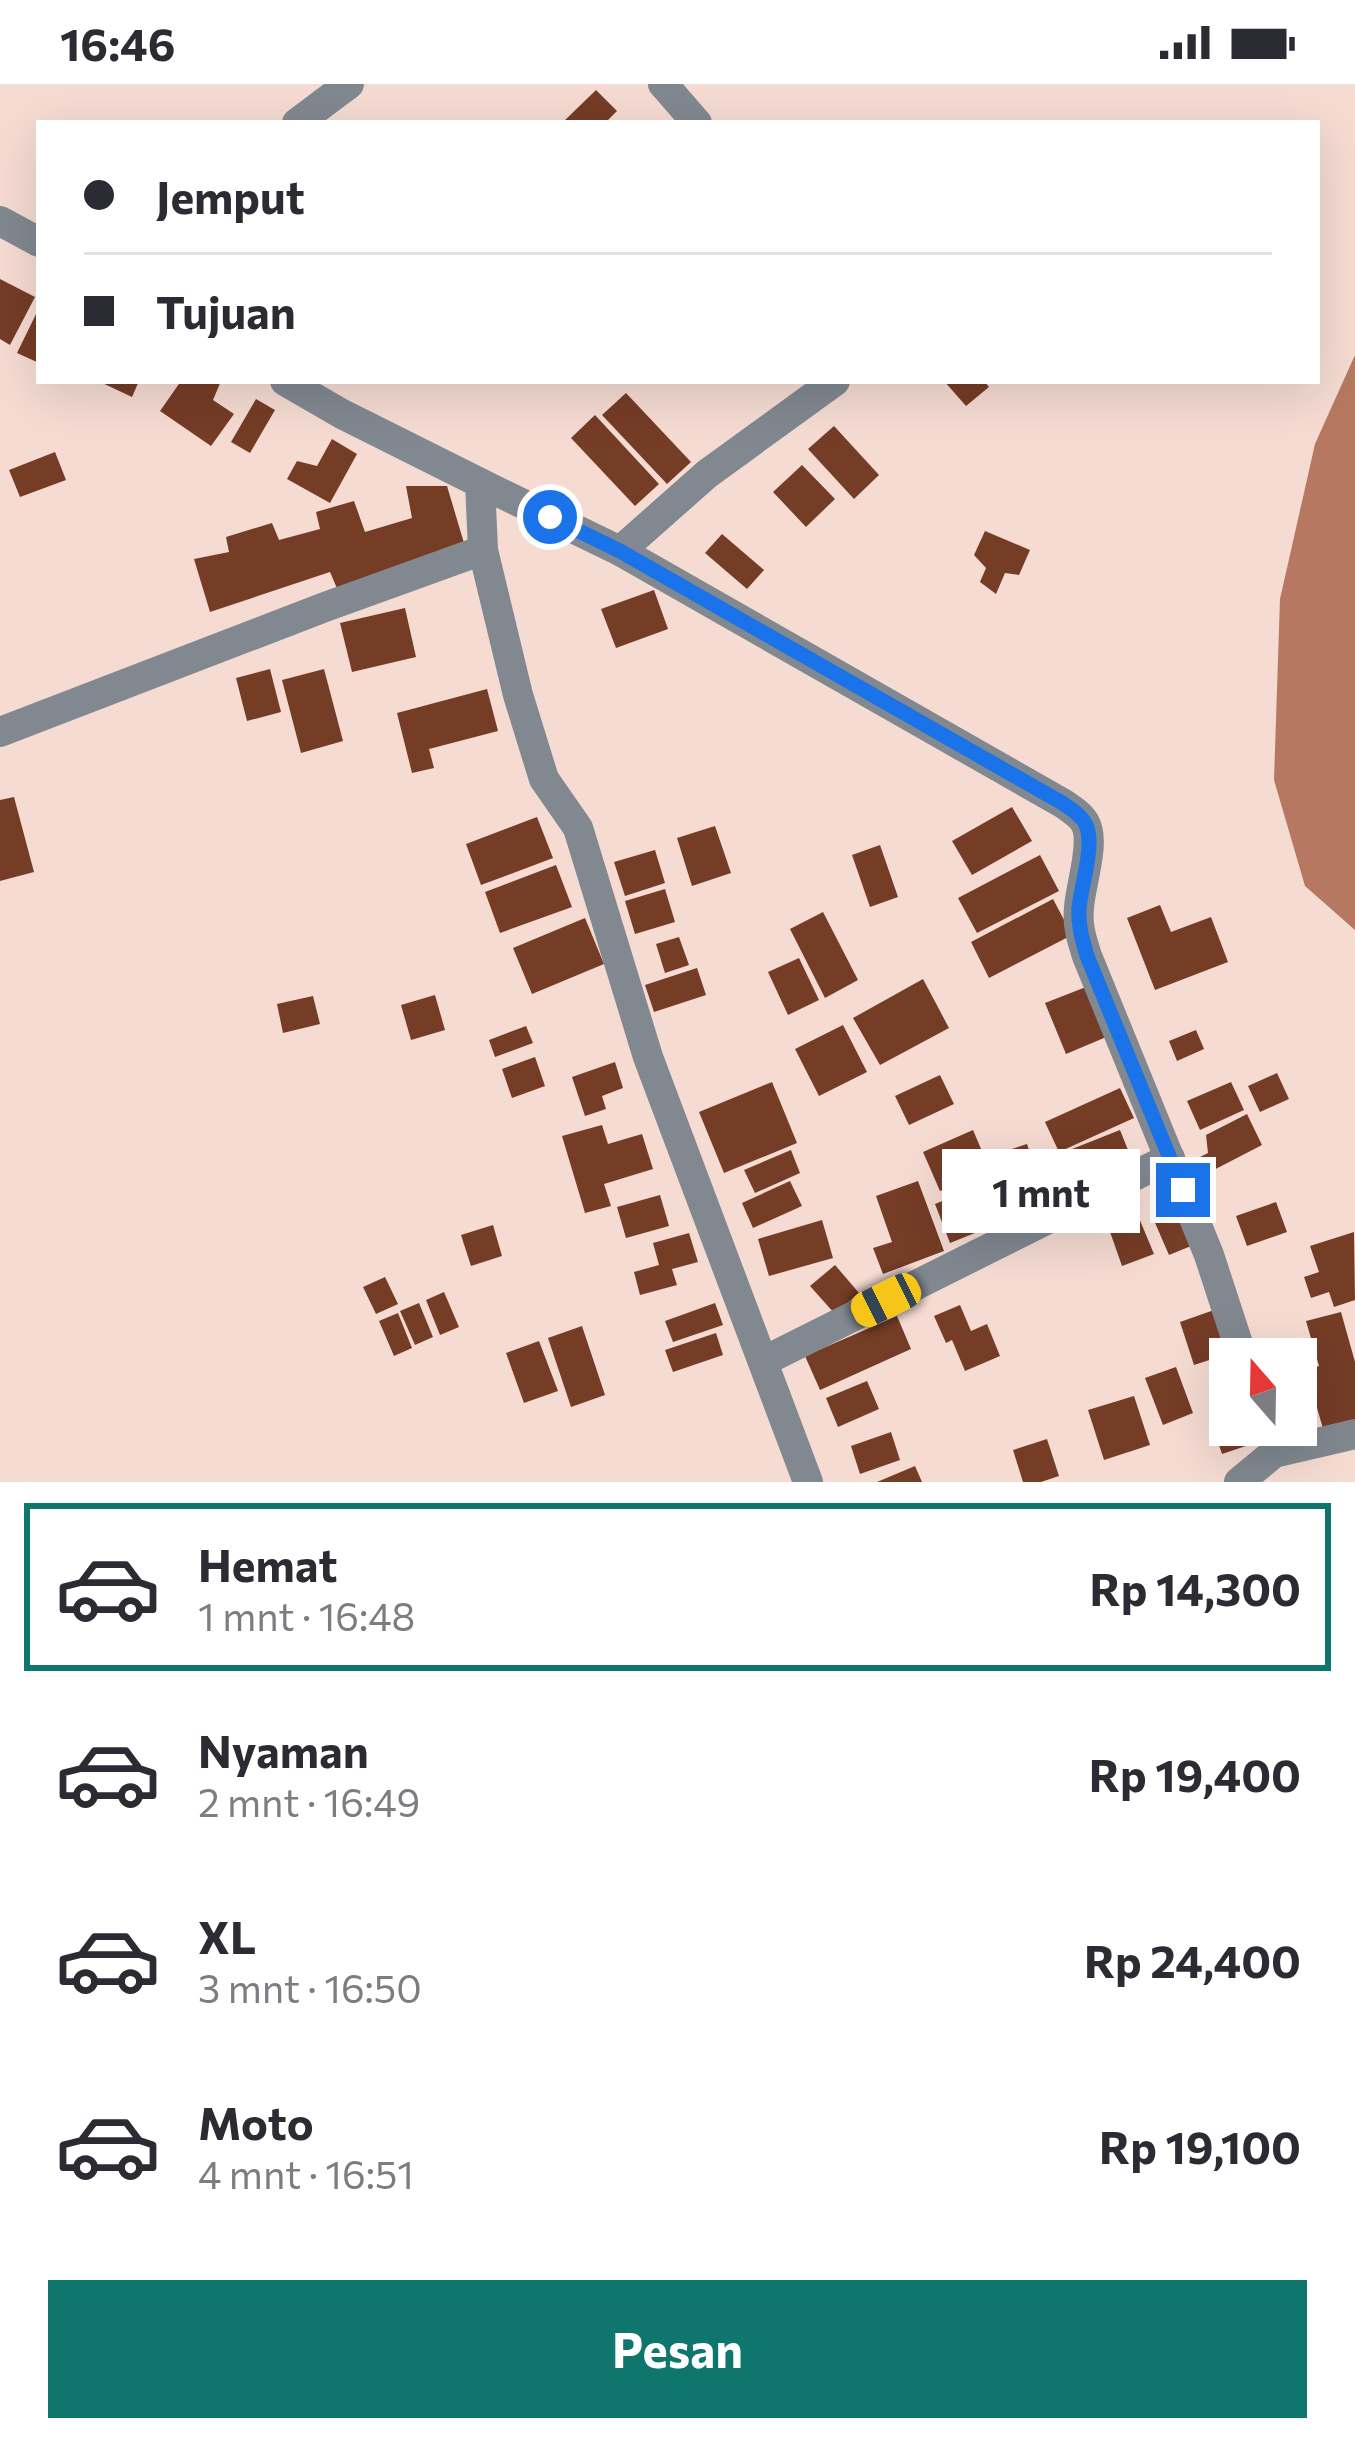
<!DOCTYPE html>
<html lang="id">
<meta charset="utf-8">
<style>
:root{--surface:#fff;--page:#f2f2f3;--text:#2b2b33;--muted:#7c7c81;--line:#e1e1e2;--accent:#0f766e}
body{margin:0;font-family:Commissioner,sans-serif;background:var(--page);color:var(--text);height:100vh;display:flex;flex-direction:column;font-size:45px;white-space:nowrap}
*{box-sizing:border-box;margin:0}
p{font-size:39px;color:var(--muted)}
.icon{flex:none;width:66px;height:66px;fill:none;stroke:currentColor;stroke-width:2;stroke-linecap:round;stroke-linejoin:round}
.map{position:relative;height:1398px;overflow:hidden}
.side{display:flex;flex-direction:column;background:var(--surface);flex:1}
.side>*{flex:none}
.hud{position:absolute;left:36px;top:36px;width:1284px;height:264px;border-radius:0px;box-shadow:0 12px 48px #0002;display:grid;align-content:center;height:264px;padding:0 48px;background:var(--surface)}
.needle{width:78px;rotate:340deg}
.buttons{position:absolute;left:1209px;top:1254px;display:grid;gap:24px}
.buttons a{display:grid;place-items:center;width:108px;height:108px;border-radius:0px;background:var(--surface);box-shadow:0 12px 48px #0002;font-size:60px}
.end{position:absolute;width:54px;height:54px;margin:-27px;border:15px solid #1a73e8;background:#fff;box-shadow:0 0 0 6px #fff}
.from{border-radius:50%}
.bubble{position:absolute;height:84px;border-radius:0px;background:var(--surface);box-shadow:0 12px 48px #0002;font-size:39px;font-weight:700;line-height:84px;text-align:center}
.car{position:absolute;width:36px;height:72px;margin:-36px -18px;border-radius:15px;box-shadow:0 0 9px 3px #0007;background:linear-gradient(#f5c518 24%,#345 0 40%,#f5c518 0 76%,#345 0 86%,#f5c518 0)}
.hud b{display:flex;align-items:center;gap:42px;height:114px;font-size:45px}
.hud b+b{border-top:3px solid var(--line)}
.hud i{width:30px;height:30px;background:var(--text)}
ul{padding:21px 0 0;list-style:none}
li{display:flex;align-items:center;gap:36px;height:168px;margin:0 24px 18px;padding:0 24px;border:6px solid transparent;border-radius:0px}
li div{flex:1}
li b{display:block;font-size:45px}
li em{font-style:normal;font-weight:700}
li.current{border-color:var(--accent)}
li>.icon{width:108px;height:108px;stroke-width:1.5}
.button{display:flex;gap:24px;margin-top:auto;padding:24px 48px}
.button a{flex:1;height:138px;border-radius:0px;background:var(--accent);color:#fff;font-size:48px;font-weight:700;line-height:138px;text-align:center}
.status{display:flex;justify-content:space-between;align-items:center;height:84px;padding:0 60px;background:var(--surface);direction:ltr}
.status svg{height:33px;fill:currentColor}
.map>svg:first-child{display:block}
</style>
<div class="status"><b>16:46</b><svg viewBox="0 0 49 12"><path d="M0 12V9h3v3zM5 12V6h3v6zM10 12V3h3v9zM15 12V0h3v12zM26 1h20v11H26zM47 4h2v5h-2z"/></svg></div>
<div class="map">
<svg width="1355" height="1398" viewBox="0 0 1355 1398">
<rect width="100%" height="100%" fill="#f5dbd2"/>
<!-- water -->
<polygon fill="#b67860" points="1355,271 1355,846 1305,802 1274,696 1280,515 1315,360"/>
<!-- building -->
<g fill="#753c26">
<polygon points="596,6 617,27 605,39 562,39"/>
<polygon points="0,195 35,213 10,261 0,255"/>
<polygon points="39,224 39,279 17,269"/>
<polygon points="98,297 139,297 132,313"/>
<polygon points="181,297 221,297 213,316 234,330 211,362 160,327"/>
<polygon points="944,297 984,297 989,303 966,322"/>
<polygon points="626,309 691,378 667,400 602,331"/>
<polygon points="256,315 275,326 250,369 231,358"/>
<polygon points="595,331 659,400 635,422 571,354"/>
<polygon points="834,342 879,391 854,415 808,365"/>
<polygon points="332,355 357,370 330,419 287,395 297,377 317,382"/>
<polygon points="55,368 66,396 20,413 9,386"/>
<polygon points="802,381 835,415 806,443 773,408"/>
<polygon points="406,402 447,402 464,459 339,509 330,488 210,528 194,475 229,468 226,453 272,439 279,456 320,445 316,428 354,417 365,448 412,434"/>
<polygon points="985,447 1030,466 1019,491 1005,489 996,510 980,498 986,484 974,471"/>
<polygon points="722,450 764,486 747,505 705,469"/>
<polygon points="654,506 668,545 616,564 601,525"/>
<polygon points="405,524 416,573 352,588 340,539"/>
<polygon points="270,585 281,628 247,637 236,594"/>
<polygon points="324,585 343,657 301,669 282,596"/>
<polygon points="487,605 498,647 429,665 434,684 412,689 397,629"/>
<polygon points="14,713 34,788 0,797 0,716"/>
<polygon points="1012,723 1032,757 972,791 952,757"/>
<polygon points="537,733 553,774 481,801 466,760"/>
<polygon points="715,742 731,789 692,802 677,754"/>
<polygon points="880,761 898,813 870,823 852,771"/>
<polygon points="655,766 665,799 625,812 614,778"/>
<polygon points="1040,771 1059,807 977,849 958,814"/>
<polygon points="556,781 572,823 500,849 485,808"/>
<polygon points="665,805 675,838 635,850 625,817"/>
<polygon points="1053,815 1072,851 989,894 971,858"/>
<polygon points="1160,821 1171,848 1211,833 1228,878 1155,906 1127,834"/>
<polygon points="823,828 858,896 825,914 790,845"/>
<polygon points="585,834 604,880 532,910 513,864"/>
<polygon points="679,853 689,881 665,889 656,860"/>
<polygon points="799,874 819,916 788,931 768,888"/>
<polygon points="697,884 706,911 654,928 645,901"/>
<polygon points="923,895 949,944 880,981 853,934"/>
<polygon points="1091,901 1111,951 1066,970 1045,919"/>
<polygon points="435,911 445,946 411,956 401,921"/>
<polygon points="313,912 320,940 283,949 277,920"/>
<polygon points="843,941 867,988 819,1012 795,965"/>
<polygon points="526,942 533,959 495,973 489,956"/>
<polygon points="1196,946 1204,965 1177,977 1169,957"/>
<polygon points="535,973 545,1002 512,1014 502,985"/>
<polygon points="615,978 623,1004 602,1012 606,1025 585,1032 572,993"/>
<polygon points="1277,989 1289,1015 1260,1028 1248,1002"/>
<polygon points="940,991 954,1020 909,1041 895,1012"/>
<polygon points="772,998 797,1059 724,1089 699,1028"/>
<polygon points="1231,998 1244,1026 1200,1046 1187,1017"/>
<polygon points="1120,1004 1134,1034 1059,1068 1045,1038"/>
<polygon points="1247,1030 1262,1061 1204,1091 1196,1075 1208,1069 1206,1051"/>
<polygon points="602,1041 608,1060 642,1050 653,1085 604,1100 611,1122 585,1129 562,1052"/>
<polygon points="973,1046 990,1086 940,1107 923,1068"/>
<polygon points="1120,1046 1132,1076 1074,1099 1062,1069"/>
<polygon points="1027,1060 1042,1104 1007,1115 993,1071"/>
<polygon points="791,1066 800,1089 755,1109 744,1086"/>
<polygon points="790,1097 802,1122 753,1144 742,1119"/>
<polygon points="918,1097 944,1167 883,1190 873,1164 892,1158 876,1112"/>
<polygon points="984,1100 1000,1139 950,1159 935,1120"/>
<polygon points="660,1111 669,1142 626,1154 617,1123"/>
<polygon points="1276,1118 1287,1148 1247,1162 1236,1132"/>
<polygon points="1179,1120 1196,1160 1169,1171 1152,1132"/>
<polygon points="1139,1134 1154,1170 1122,1182 1109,1145"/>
<polygon points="822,1136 833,1174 769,1192 758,1155"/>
<polygon points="493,1141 502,1172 471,1182 461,1151"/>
<polygon points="1354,1148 1355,1216 1334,1223 1329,1208 1311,1214 1304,1193 1319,1188 1310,1162"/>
<polygon points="689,1149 698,1178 672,1185 677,1201 640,1211 634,1188 659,1181 653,1159"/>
<polygon points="835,1181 859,1209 835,1230 810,1202"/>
<polygon points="385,1193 398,1220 376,1230 363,1203"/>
<polygon points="444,1208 459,1243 440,1251 426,1216"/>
<polygon points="419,1219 433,1253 415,1261 400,1227"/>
<polygon points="715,1219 723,1241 673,1258 665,1237"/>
<polygon points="960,1221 971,1247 987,1240 1000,1272 965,1287 952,1256 946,1259 934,1232"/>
<polygon points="1214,1226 1228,1270 1194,1281 1180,1238"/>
<polygon points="1341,1228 1355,1278 1355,1339 1324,1348 1306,1286 1319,1282 1306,1237"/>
<polygon points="398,1229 412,1264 394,1272 379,1237"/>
<polygon points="897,1232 911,1265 820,1306 805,1272"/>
<polygon points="582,1242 605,1311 571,1323 548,1254"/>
<polygon points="716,1249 723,1271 673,1288 665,1266"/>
<polygon points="539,1257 558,1307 524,1319 506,1269"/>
<polygon points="1176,1283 1193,1329 1163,1341 1145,1294"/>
<polygon points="867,1297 879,1325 838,1343 826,1314"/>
<polygon points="1134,1312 1150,1361 1104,1376 1088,1326"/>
<polygon points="1230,1328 1230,1341 1238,1341 1246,1362 1222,1370 1210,1335"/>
<polygon points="891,1348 900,1376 860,1390 851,1362"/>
<polygon points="1047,1355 1059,1392 1041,1398 1023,1398 1013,1366"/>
<polygon points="915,1382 922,1398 877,1398"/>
</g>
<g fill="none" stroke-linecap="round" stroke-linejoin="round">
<!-- street -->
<g stroke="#818890" stroke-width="30">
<polyline points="663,0 697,39"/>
<polyline points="297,39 349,0"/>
<polyline points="0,137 39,158"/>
<polyline points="285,297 342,330 480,399 483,466 518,611 544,695 578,744 648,973 808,1398"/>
<path d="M480,399L620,467L1064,720C1071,725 1081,731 1085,739C1096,758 1080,802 1079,824C1077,842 1082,856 1087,872L1209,1171L1243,1275"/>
<polyline points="620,467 707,390 835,297"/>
<polyline points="0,648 325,523 483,466"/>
<polyline points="764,1277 1170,1074"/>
<polyline points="1239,1398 1274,1369 1355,1350"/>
</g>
</g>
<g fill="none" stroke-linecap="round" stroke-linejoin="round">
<!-- route -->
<path stroke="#1a73e8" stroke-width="15" d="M550,433L620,467L1064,720C1071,725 1081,731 1085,739C1096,758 1081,802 1079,824C1078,841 1082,855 1087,872L1183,1106"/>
</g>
</svg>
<div class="buttons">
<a><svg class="needle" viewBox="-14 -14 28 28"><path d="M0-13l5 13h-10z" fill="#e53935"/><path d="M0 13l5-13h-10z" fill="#7c7c81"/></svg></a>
</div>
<i class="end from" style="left:550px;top:433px"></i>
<i class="end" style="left:1183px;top:1106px"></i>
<div class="bubble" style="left:942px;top:1065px;width:198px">1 mnt</div>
<i class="car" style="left:886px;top:1216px;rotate:244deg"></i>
<div class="hud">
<b><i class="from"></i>Jemput</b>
<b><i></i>Tujuan</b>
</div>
</div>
<section class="side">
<ul>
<li class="current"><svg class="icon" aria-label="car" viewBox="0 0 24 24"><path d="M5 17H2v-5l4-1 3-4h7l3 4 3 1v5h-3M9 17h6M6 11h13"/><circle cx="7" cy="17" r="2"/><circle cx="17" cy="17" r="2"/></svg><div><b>Hemat</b><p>1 mnt · 16:48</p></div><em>Rp 14,300</em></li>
<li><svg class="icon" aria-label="car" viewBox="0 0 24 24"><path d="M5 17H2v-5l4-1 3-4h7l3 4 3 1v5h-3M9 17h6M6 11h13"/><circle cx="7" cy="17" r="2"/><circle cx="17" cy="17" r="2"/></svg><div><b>Nyaman</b><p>2 mnt · 16:49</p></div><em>Rp 19,400</em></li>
<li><svg class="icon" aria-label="car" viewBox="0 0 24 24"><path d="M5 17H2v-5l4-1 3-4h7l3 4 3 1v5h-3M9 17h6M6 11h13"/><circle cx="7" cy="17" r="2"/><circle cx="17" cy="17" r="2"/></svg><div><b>XL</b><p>3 mnt · 16:50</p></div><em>Rp 24,400</em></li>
<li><svg class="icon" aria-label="car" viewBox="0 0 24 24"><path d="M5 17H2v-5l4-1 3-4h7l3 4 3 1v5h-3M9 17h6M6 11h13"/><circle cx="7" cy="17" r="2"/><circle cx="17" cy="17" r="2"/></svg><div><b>Moto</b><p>4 mnt · 16:51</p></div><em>Rp 19,100</em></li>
</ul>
<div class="button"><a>Pesan</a></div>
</section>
